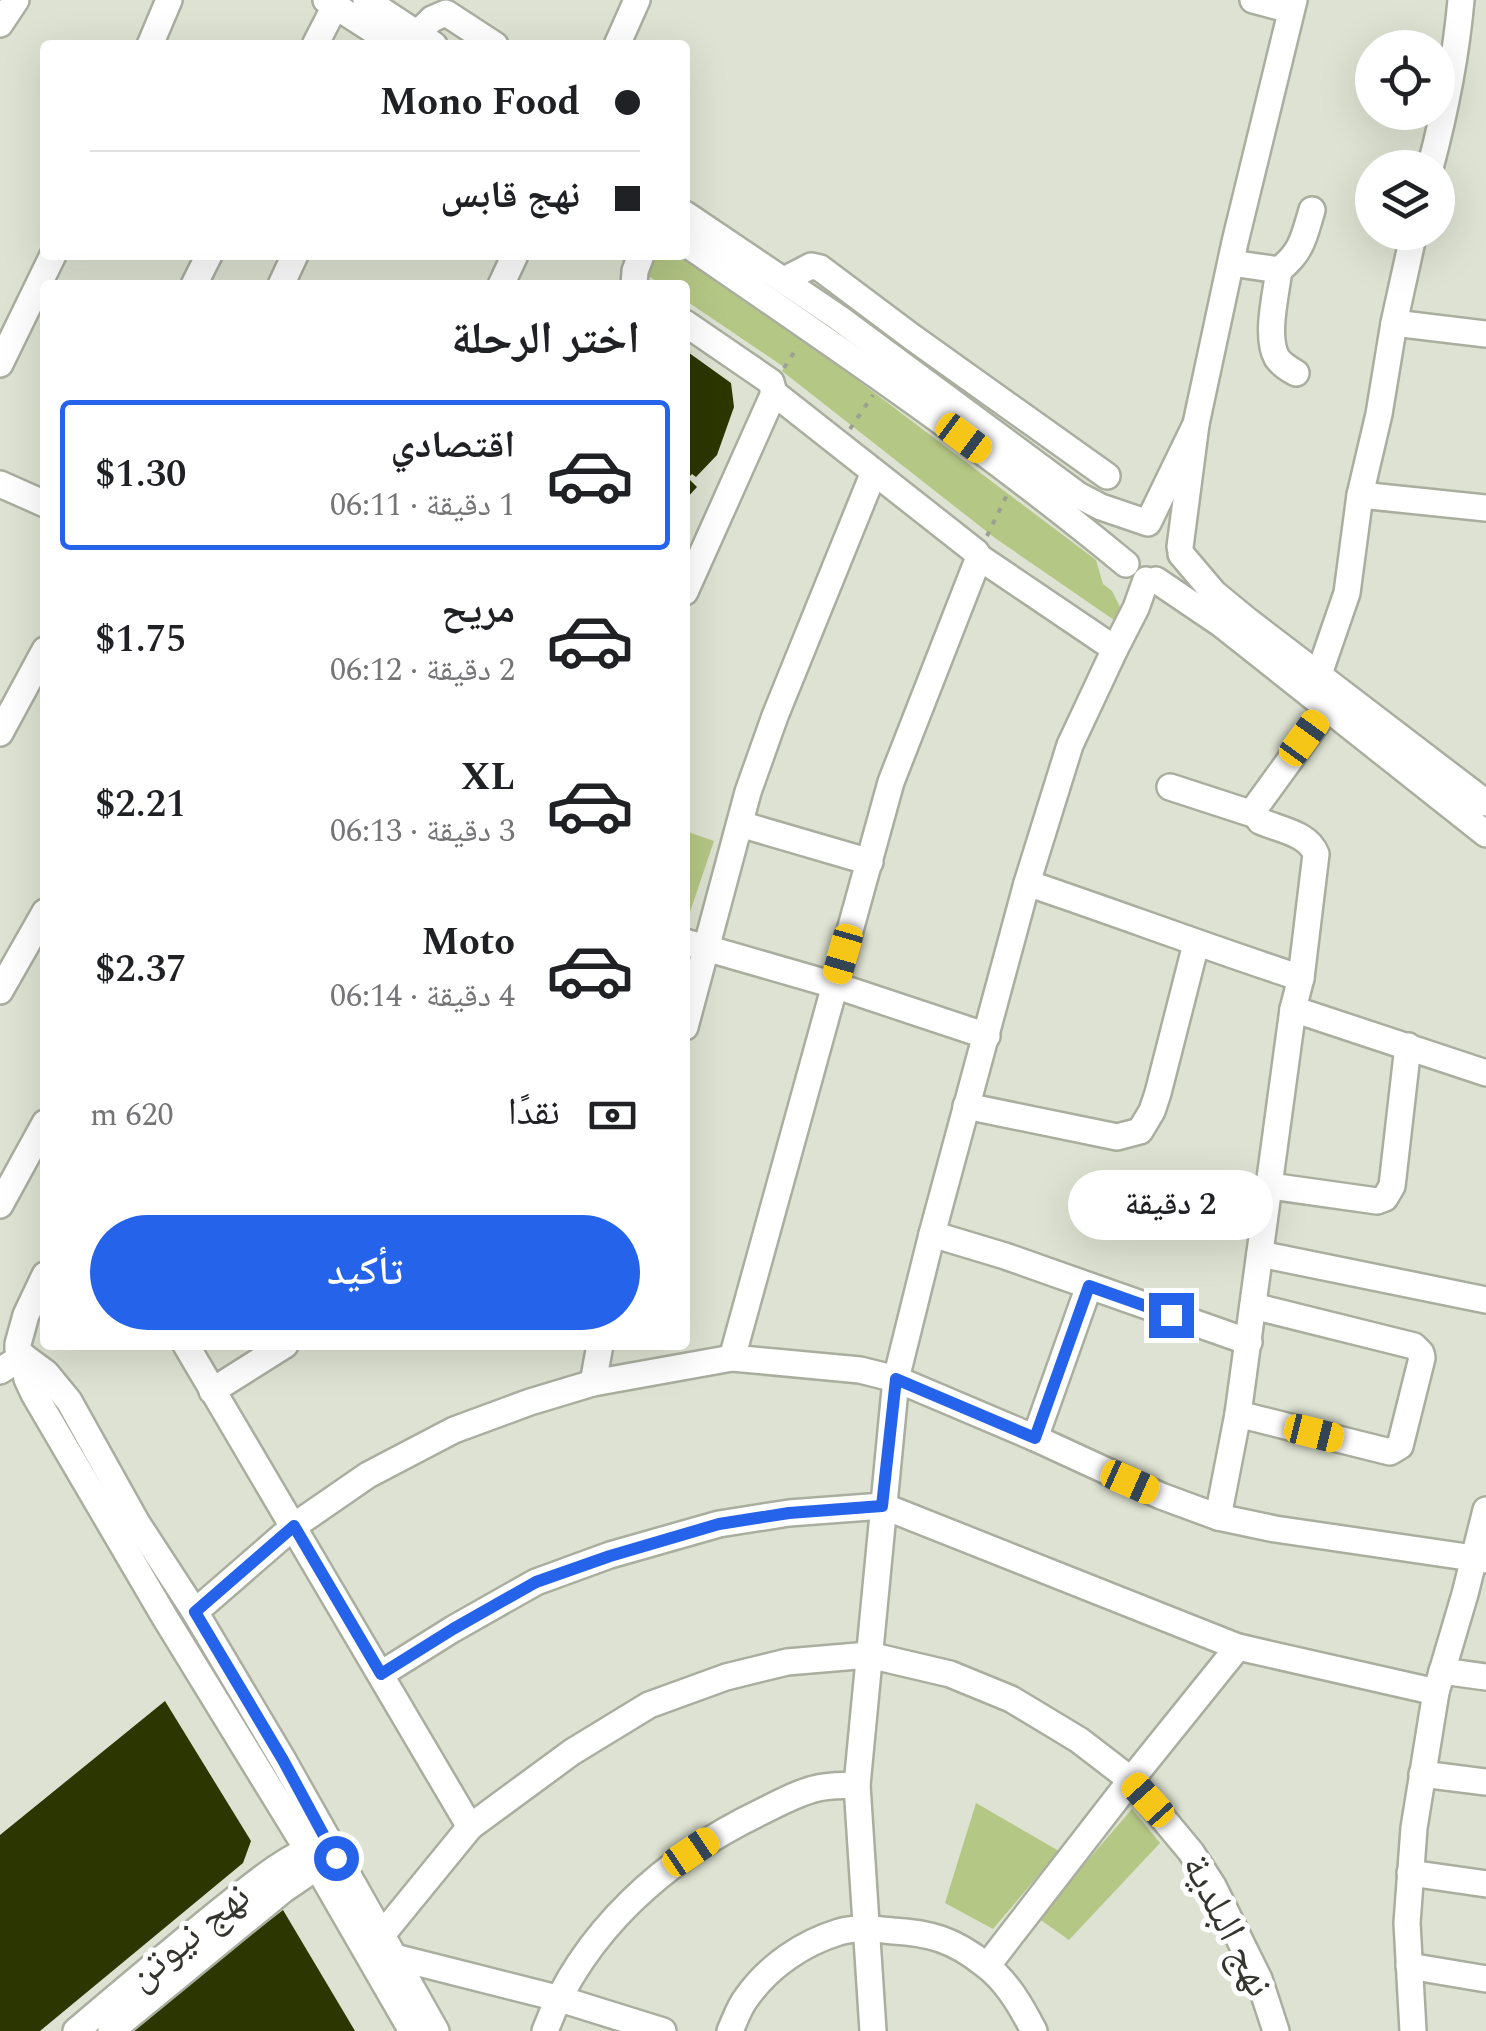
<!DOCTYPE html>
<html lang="ar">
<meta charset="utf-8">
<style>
:root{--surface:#fff;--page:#f6f6f6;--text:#202124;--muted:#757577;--line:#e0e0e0;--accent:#2563eb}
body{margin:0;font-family:Spectral,"Noto Naskh Arabic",serif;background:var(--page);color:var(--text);direction:rtl;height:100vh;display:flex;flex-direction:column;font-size:38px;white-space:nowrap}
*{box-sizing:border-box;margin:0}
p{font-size:32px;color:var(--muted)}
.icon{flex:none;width:55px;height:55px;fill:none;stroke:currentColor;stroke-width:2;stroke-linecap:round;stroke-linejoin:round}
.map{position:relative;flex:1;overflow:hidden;direction:ltr}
.side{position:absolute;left:40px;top:280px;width:650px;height:1070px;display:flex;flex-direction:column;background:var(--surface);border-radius:10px;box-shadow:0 10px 40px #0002;direction:rtl}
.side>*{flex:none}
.guide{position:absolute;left:40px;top:40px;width:650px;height:220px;border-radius:10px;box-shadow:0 10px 40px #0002;direction:rtl;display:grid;align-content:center;height:220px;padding:0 50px;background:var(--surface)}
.tools{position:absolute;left:1355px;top:30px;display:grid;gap:20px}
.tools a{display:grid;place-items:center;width:100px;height:100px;border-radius:50%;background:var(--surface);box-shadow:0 10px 40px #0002;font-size:50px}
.end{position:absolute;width:45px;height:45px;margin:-22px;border:12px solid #2563eb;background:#fff;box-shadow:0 0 0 5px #fff}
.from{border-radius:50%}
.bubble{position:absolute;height:70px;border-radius:35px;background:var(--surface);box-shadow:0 10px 40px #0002;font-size:32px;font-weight:600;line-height:70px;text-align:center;direction:rtl}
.car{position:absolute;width:30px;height:60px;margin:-30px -15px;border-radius:12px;box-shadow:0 0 8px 2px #0007;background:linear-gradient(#f5c518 24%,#345 0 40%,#f5c518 0 76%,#345 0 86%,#f5c518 0)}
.guide b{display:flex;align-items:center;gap:35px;height:95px;font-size:38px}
.guide b+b{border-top:2px solid var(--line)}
.guide i{width:25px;height:25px;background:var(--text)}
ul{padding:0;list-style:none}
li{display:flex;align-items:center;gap:30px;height:150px;margin:0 20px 15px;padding:0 30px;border:5px solid transparent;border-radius:10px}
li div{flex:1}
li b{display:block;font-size:38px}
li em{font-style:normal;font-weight:600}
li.active{border-color:var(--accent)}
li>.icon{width:90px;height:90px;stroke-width:1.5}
h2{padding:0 50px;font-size:45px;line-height:120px}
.pay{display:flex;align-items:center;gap:25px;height:110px;padding:0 50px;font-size:38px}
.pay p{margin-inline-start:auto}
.button{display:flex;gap:20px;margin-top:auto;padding:20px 50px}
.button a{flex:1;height:115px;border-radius:60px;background:var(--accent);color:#fff;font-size:40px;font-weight:600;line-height:115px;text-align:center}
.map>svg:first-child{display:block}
</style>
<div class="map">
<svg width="1486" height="2031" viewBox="0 0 1486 2031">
<rect width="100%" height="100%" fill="#dde2d2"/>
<!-- green -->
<g fill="#b5c785">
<polygon points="613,255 677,255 803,339 1096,560 1103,584 1112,591 1121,609 1114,620 995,538 782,371 784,367 685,300 685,285 663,285"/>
<polygon points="685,831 714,841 690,912 685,911"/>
<polygon points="976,1803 1059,1851 993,1929 945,1903"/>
<polygon points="1132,1809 1160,1843 1069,1940 1038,1918"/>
</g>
<!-- building -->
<g fill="#2b3600">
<polygon points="685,350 731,383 734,407 717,455 696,477 692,474 688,478 697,487 685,500"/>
<polygon points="165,1701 251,1841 243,1863 40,2031 0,2031 0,1835"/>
<polygon points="283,1910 355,2031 127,2031"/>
</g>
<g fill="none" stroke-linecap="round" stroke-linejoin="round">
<defs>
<g id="minor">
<polyline points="326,0 396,45"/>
<polyline points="366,0 434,45"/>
<polyline points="1253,0 1291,10"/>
<polyline points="0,24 16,0"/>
<polyline points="417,34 432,19 446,13 495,45"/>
<polyline points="150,45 169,0"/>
<polyline points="315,45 335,6"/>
<polyline points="617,45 637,0"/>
<path d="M1430,168C1445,112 1456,57 1461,0"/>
<polyline points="685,214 839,318 1078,495 1101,507 1148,523 1196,424"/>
<path d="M685,243C835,346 986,448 1126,564"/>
<path d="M1231,263L1279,270C1302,252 1304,237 1312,210"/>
<path d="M1279,270C1276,294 1265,337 1277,358C1282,365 1289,369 1296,373"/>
<polyline points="784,280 811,266 820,268 912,337 1107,476"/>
<polyline points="194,285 209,255"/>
<polyline points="281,285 295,255"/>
<polyline points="501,285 515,255"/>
<polyline points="634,285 635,271 641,255"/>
<polyline points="685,323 771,382 774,393 976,552 979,557 1115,649"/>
<polyline points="1394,323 1486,334"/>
<polyline points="0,364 53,255"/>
<polyline points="0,484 45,504"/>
<polyline points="1360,495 1486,508"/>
<polyline points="1180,547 1196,424 1235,242 1294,0"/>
<polyline points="1181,554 1214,593 1248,621 1486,803"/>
<polyline points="1156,580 1221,624 1486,834"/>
<polyline points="685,592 774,393"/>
<polyline points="1319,674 1347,593 1360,495 1379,414 1394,323 1414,232"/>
<polyline points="0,733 45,650"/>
<polyline points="1170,787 1256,815"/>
<polyline points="740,824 870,862"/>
<path d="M1027,883C1119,914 1209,948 1301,978"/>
<polyline points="685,942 834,985 987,1036"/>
<polyline points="0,991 45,912"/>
<polyline points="1293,1009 1486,1073"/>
<polyline points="685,1027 748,792 775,716 874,472"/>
<polyline points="966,1106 1117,1137 1140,1131 1152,1111 1158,1093 1196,944"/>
<polyline points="1270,1186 1377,1201 1385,1198 1392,1186 1408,1046"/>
<polyline points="0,1205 45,1123"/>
<polyline points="932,1234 1005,1256 1249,1342"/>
<polyline points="1260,1254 1486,1300"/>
<polyline points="45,1275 26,1315 18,1344 18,1350 23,1356 27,1379 34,1394 164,1616 307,1849 412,2031"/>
<polyline points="186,1345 470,1827"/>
<polyline points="23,1356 46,1373 69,1401 137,1523 195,1612 283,1760 436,2031"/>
<polyline points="732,1358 891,782 979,557"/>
<polyline points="0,1371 23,1356"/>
<polyline points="593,1383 600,1345"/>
<polyline points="212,1391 285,1345"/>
<polyline points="1238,1414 1390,1452 1400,1446 1422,1358 1421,1353 1414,1346 1253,1306"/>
<polyline points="1035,1438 1089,1286"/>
<path d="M1218,1517L1238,1414L1293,1009L1301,978L1316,854C1308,833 1280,830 1260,821L1256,815L1255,808L1327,709"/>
<polyline points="195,1612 294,1526 368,1475 454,1430 530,1402 593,1383 732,1358 860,1370 896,1379 1035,1438 1161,1496 1218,1517 1275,1529 1486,1560"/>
<polyline points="1442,1671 1486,1677"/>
<polyline points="381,1674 453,1629 536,1582 610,1555 719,1524 789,1513 883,1506 1238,1647 1436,1692"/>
<polyline points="1422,1774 1486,1782"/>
<polyline points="1410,1873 1486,1884"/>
<polyline points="381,1936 470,1827 572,1752 649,1705 726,1677 787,1662 869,1655 950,1674 1011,1699 1079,1740 1131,1780 1191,1852 1213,1886 1259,1979 1276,2031"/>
<polyline points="395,1957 557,1998 663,2031"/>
<polyline points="987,1966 1131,1780 1238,1647"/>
<polyline points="1409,1966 1486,1979"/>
<path d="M76,2031C123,1991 171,1951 219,1912C251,1887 283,1858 322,1844"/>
<polyline points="111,2031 283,1890 317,1867 332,1860"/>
<path d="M545,2031C582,1931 667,1857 761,1812C779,1803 799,1792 818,1788C831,1785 844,1786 857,1785"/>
<path d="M730,2031C735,2020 739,2007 747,1997C769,1966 803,1943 839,1932C857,1927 875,1929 893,1931C930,1933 954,1940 984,1964C1007,1981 1021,2006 1034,2031"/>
<polyline points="873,2031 857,1785 896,1379 932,1234 1027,883 1070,745 1115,649 1136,608 1146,580"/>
<polyline points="1413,2031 1407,1923 1414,1828 1436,1692 1465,1594 1486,1510"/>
</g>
</defs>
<!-- minor casing -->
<use href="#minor" stroke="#a9ae9f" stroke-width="30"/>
<!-- path -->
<g stroke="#9ca093" stroke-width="4" stroke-dasharray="5 8" stroke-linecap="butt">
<polyline points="784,368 798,346"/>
<polyline points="850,429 873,395"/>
<polyline points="987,536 1007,495"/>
</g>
<!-- minor -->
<use href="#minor" stroke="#fff" stroke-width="25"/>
</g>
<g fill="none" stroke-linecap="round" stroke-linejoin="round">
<!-- route -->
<polyline stroke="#2563eb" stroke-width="12" points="336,1858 283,1760 195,1612 294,1526 381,1674 453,1629 536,1582 610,1556 719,1524 789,1513 882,1506 896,1379 1035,1438 1089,1286 1171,1315"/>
</g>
<g text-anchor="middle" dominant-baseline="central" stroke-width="10" stroke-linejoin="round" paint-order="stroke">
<!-- street labels -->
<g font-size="40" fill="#34352f" stroke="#fff">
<text transform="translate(1227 1926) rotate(63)">نهج البلدية</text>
<text transform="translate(189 1937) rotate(-39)">نهج نيوتن</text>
</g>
</g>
</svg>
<div class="tools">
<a><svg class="icon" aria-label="locate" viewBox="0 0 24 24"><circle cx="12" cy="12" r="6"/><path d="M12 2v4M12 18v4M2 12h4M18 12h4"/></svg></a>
<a><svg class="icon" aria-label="layers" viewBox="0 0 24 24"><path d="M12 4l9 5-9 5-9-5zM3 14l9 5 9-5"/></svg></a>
</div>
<i class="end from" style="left:336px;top:1858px"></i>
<i class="end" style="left:1171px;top:1315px"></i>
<div class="bubble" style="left:1068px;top:1170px;width:205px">2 دقيقة</div>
<i class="car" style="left:964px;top:438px;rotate:127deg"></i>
<i class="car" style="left:1304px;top:738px;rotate:36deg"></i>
<i class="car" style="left:843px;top:954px;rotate:196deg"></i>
<i class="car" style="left:1314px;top:1433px;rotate:104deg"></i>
<i class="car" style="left:1130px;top:1482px;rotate:114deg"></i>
<i class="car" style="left:1148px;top:1800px;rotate:318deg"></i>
<i class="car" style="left:691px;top:1852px;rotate:56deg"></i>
<div class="guide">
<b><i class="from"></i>Mono Food</b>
<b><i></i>نهج قابس</b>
</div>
<section class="side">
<h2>اختر الرحلة</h2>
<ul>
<li class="active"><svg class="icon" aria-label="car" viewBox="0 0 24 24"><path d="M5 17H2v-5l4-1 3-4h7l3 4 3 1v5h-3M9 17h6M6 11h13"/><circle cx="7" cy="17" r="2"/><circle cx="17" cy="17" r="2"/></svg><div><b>اقتصادي</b><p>1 دقيقة · 06:11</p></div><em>$1.30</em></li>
<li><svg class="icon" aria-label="car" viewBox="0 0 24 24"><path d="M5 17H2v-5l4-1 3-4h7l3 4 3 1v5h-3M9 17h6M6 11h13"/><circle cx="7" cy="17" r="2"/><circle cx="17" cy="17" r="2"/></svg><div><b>مريح</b><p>2 دقيقة · 06:12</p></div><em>$1.75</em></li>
<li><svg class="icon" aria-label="car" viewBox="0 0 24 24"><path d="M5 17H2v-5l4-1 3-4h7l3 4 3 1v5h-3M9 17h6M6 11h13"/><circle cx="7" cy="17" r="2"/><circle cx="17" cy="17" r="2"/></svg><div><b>XL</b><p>3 دقيقة · 06:13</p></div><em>$2.21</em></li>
<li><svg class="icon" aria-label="car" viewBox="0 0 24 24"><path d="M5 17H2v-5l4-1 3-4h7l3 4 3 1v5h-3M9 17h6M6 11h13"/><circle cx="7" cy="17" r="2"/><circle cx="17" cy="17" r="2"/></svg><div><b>Moto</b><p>4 دقيقة · 06:14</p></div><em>$2.37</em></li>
</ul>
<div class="pay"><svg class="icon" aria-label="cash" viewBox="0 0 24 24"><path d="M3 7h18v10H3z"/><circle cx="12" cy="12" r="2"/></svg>نقدًا<p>620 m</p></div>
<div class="button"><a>تأكيد</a></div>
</section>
</div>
